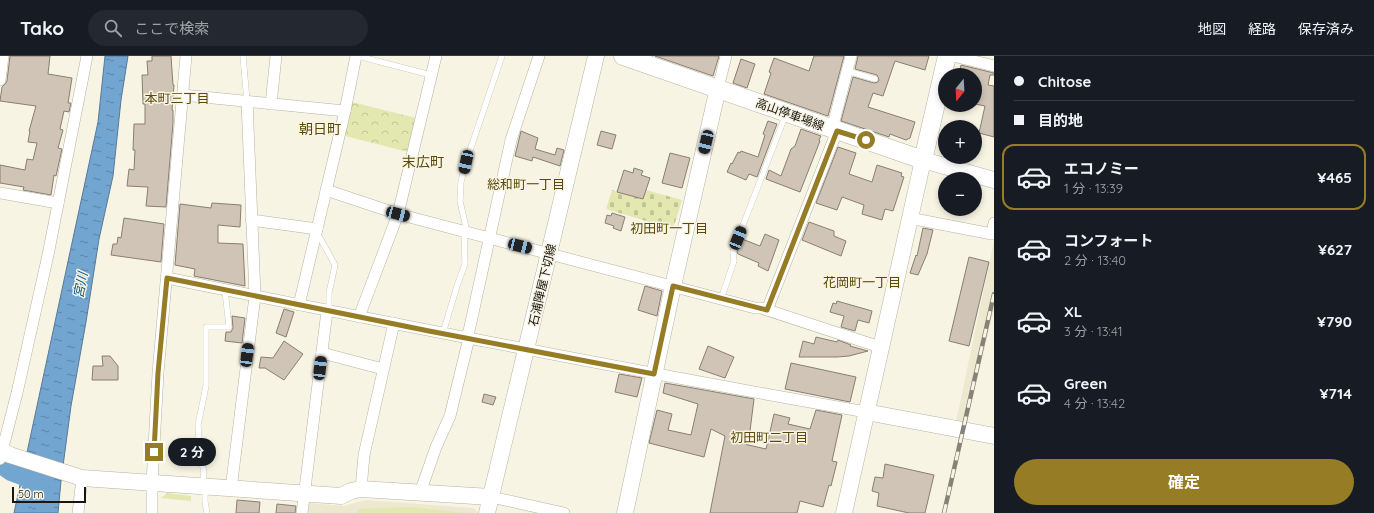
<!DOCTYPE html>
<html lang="ja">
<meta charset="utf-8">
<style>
:root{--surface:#171b24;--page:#242831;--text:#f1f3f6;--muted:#9ea1a6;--line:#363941;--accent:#967d25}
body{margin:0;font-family:Quicksand,"Noto Sans JP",sans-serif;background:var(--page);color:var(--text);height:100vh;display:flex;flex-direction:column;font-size:15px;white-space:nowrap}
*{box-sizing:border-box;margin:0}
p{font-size:13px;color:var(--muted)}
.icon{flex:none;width:22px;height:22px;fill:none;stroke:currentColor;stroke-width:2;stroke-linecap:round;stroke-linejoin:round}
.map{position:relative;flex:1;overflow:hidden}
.side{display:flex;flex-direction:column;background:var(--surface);width:380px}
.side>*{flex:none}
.banner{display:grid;align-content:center;height:88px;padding:0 20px;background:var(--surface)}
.needle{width:26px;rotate:198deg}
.controls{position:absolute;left:938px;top:12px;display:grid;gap:8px}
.controls a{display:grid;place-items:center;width:44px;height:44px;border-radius:50%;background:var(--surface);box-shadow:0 2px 6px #0003;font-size:20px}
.scale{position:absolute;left:12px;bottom:10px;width:74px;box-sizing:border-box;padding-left:4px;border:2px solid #171610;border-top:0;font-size:11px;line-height:14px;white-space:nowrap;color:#171610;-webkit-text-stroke:3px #f8f4e4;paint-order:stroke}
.end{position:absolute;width:18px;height:18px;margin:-9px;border:5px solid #967d25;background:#fff;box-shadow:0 0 0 2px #fff}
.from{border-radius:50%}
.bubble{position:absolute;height:28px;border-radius:14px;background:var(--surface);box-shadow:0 2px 6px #0003;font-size:13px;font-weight:700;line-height:28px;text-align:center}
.car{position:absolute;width:12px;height:24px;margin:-12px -6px;border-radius:5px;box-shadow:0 0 3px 1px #0007;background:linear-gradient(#222 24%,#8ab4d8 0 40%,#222 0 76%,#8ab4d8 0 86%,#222 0)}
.banner b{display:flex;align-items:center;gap:14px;height:38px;font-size:15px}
.banner b+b{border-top:1px solid var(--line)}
.banner i{width:10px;height:10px;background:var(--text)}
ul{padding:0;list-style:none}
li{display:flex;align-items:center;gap:12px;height:66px;margin:0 8px 6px;padding:0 12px;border:2px solid transparent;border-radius:12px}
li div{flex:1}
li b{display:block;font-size:15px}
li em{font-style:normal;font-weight:700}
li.selected{border-color:var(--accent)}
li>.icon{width:36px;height:36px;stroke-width:1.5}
.action{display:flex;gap:8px;margin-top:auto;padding:8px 20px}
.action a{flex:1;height:46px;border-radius:24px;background:var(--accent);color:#fff;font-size:16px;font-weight:700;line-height:46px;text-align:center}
header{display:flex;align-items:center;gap:24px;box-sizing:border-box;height:56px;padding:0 20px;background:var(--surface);border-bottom:1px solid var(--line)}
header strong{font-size:19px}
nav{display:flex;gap:22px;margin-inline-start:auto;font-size:14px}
.search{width:280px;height:36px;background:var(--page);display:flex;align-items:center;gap:10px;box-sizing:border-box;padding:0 14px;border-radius:22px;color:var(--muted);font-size:15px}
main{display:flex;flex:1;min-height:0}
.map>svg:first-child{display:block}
</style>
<header>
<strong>Tako</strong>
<div class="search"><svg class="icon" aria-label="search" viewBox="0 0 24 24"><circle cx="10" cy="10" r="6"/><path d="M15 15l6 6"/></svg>ここで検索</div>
<nav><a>地図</a><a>経路</a><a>保存済み</a></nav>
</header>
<main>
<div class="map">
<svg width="994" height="457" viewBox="0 0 994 457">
<defs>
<pattern id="cemetery-stones" width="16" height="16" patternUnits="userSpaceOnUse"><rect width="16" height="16" fill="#e3e8b0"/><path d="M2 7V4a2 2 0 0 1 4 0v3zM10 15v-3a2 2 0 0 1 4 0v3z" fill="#c2c696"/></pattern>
<pattern id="park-crowns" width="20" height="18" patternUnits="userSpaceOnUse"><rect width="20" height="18" fill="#e3e8b0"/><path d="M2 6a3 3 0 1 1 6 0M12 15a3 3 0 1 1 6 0" fill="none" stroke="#c2c696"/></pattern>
<pattern id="water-ripples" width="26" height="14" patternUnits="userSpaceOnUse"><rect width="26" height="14" fill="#72a5d0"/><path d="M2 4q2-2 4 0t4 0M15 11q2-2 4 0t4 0" fill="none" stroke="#5d85a7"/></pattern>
</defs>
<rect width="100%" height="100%" fill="#f8f4e4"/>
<!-- built -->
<g fill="#ede8d0">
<polygon points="994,185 994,254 966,369 956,366"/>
<polygon points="366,444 474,452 478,457 307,457 308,447 344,450"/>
</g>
<!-- cemetery -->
<polygon fill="url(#cemetery-stones)" points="612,134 643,143 646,134 682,144 673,173 606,153"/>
<!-- park -->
<g fill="url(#park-crowns)">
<polygon points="352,46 416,62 408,96 345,80"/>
<polygon points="167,437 191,440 191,445 161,442"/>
</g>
<!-- garden -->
<polygon fill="#e3e8b0" points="412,451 464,457 358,457 358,453"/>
<!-- water -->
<polygon fill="url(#water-ripples)" stroke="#577a96" points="105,0 128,0 121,44 113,120 99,183 86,266 71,350 61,425 58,457 14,457 98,66"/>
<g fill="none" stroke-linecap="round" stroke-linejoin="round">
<!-- river -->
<polyline stroke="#72a5d0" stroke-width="18" points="0,408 11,416 41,427"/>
</g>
<!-- building -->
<g fill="#d0c4b7" stroke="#887e71">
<polygon points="10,0 50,0 48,18 72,22 68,47 71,47 69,56 64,55 60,73 63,74 58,92 62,93 56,120 54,119 51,139 23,134 24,131 0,127 0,109 25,114 27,103 33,104 37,87 28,86 30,75 29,75 36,50 0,45 2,31 5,28 7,25"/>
<polygon points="152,0 171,0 173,29 174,29 172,54 173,54 173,67 166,151 146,150 148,131 127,130 129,113 134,114 135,94 133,94 134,68 145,68 145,48 143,48 142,19 148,19 147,5 152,5"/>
<polygon points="655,0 719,0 713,20"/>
<polygon points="814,0 844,0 828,60 764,38 771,17 769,16 774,2 809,15"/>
<polygon points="858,0 929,0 925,14 895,5 883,40 873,37 868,51 915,66 910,82 906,84 890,78 889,81 841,65 853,21 874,27 878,26 879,24 877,19 855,13"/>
<polygon points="741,3 755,8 747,32 733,27"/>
<polygon points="961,9 994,17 994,19 990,19 988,29 994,30 994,81 979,77 985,50 975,48 975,19 959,19"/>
<polygon points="768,65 777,68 757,121 749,118 746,124 727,116 731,107 732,108 738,96 740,97 741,95 758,101 765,79 763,78"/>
<polygon points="801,73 821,80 819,84 820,85 800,136 766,123 769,114 781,120 791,93 795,90"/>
<polygon points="521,75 538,82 535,93 555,99 557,92 564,94 560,110 533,101 532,105 515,100"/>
<polygon points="601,75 616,79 612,93 597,89"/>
<polygon points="838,91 856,97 849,118 872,126 877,109 902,117 901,120 904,121 893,155 885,153 882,164 862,158 864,149 842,141 837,154 816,147"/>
<polygon points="670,97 690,102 682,132 662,127"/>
<polygon points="634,112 643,115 641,119 650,122 643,143 617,136 624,114 633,117"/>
<polygon points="212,147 241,149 240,171 218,169 218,187 243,188 245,230 194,220 195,213 175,209 180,148 211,152"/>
<polygon points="612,157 625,161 621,175 613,172 614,170 605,167 607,159 611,160"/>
<polygon points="124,162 164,168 161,206 111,199 113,188 117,188 118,181 121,182"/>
<polygon points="809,166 834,175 834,180 846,185 841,200 802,184"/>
<polygon points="923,172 933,174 927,198 918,219 910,217 916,199 917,200"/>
<polygon points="765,178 779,184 768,215 758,210 759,207 738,198 737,196 742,183 760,190"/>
<polygon points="969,201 989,206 969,290 949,285"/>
<polygon points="645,230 662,235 657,260 638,254"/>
<polygon points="837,245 872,255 869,267 858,264 855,275 841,271 844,260 830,256 833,247 836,248"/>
<polygon points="284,253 294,256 286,281 276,277"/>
<polygon points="232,260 245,262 242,287 225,285 226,276 231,276 233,272"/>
<polygon points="816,281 837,286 838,284 851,289 850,290 868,295 849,300 837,301 799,301 803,285 814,288"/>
<polygon points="284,285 303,298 284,324 265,312 259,312 261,301 273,302"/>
<polygon points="708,290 734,301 725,322 699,313"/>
<polygon points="102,300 110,300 118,310 118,324 92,324 93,310 103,310"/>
<polygon points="791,307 856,321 850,346 785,333"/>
<polygon points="619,318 642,322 637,341 615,336"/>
<polygon points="665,327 754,343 750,375 744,388 766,393 774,358 790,362 788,368 810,373 816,354 842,359 832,405 837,406 831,430 829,429 823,451 800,445 797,457 710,457 725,380 711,373 704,401 649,387 657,354 672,358 668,374 691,379 698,348 663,337"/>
<polygon points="484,338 496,341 493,349 482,346"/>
<polygon points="885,408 934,419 925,457 909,457 877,450 879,437 872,435 875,421 883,422"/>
<polygon points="237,444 260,446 259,457 236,457"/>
<polygon points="277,448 296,450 295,457 276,457"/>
</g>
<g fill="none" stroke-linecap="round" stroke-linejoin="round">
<defs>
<g id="lane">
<polyline points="243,0 247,45"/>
<polyline points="358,0 431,19"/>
<polyline points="847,15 875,23"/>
<polyline points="467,176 460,145 461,126 466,106 502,0"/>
<polyline points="315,181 320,182 335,209 329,237 329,255"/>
<polyline points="721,243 734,205 733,195 784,63"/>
<polyline points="443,277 457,230 465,208 464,175"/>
<polyline points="202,429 204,416 200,398 198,369 206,330 206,271 229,271 225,234"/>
<polyline points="205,437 205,446 207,457"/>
</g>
<g id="street">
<polyline points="953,0 994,10"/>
<polyline points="0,24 3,0"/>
<polyline points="718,32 726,0"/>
<polyline points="183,39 345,55"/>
<polyline points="271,48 276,0"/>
<polyline points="832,73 851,0"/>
<polyline points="326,134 398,158 755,252 761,252 880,291"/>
<polyline points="0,137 58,147"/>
<polyline points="909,162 992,178 994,167"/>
<polyline points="251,164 317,173"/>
<path d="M167,222C399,269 632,315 866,356"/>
<polyline points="299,249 345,55 356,0"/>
<polyline points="767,254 837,75"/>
<polyline points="359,261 398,158 436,0"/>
<polyline points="466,281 469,275 511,84 539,0"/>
<polyline points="322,297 383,313"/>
<polyline points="0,403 17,337 48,199 87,0"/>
<polyline points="231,433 255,240 247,45"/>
<polyline points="361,433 364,399 394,267"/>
<polyline points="420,437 436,391 450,360 469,282"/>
<polyline points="491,441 564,457"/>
<polyline points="78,457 82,422"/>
<polyline points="152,457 152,427 158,317 186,0"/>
<polyline points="302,457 327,255"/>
</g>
<g id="secondary">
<polyline points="866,356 994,380"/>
<polyline points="0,394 10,399 82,422 341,440 351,435 361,433 491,441"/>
<polyline points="487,457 596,0"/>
<polyline points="625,457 673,230 718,32"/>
<polyline points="844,457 923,104 994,124"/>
</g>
<polyline id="primary" points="623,0 923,104 947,0"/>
</defs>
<!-- lane casing -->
<use href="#lane" stroke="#b6b3a3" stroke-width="6"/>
<!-- street casing -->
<use href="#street" stroke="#b6b3a3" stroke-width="12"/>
<!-- secondary casing -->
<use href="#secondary" stroke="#b6b3a3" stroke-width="17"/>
<!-- primary casing -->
<use href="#primary" stroke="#b6b3a3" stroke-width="19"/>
<!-- lane -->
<use href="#lane" stroke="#fff" stroke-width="5.5"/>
<!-- street -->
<use href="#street" stroke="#fff" stroke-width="11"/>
<!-- secondary -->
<use href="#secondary" stroke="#fff" stroke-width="16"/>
<!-- primary -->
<use href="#primary" stroke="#fff" stroke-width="18"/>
<defs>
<polyline id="rail" points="944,457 994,238"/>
</defs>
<!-- rail casing -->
<use href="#rail" stroke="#858277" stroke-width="4.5"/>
<!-- rail -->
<use href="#rail" stroke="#f8f4e4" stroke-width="3" stroke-dasharray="9" stroke-linecap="butt"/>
</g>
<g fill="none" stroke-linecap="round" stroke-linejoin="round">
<!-- route -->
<polyline stroke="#967d25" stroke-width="5" points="154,396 158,317 167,222 429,275 654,318 673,230 767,254 837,75 866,84"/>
</g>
<g text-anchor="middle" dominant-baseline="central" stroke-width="3" stroke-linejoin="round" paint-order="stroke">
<!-- street labels -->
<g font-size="12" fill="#171610" stroke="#f8f4e4">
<text transform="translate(790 58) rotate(20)">高山停車場線</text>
<text transform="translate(542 229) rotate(-77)">石浦陣屋下切線</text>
</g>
<!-- neighbourhood labels -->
<g font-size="13" fill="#5a4908" stroke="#f8f4e4">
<text x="177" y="42">本町三丁目</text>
<text x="526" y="128">総和町一丁目</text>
<text x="669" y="172">初田町一丁目</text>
<text x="862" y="226">花岡町一丁目</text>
<text x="769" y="381">初田町二丁目</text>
</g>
<!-- water labels -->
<g font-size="13" font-style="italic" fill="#005a8f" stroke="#f8f4e4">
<text transform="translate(80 229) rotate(-79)">宮川</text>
</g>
<!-- quarter labels -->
<g font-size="14" fill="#5a4908" stroke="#f8f4e4">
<text x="320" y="73">朝日町</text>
<text x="423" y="106">末広町</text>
</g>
</g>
</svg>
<div class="controls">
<a><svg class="needle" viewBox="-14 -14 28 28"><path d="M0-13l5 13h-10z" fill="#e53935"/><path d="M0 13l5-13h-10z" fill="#9ea1a6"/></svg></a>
<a>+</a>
<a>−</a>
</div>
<div class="scale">50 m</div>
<i class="end from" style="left:866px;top:84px"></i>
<i class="end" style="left:154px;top:396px"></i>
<div class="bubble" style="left:168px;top:382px;width:48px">2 分</div>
<i class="car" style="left:706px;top:86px;rotate:193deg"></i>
<i class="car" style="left:466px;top:106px;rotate:192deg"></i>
<i class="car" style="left:398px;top:158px;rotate:105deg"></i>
<i class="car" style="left:738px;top:182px;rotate:22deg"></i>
<i class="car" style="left:520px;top:190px;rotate:104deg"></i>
<i class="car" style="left:247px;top:299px;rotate:7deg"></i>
<i class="car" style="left:320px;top:312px;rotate:7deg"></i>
</div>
<section class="side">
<div class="banner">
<b><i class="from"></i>Chitose</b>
<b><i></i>目的地</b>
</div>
<ul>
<li class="selected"><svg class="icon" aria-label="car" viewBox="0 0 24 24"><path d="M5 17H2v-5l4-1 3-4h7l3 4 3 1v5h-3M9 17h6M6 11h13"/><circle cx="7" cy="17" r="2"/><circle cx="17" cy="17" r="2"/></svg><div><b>エコノミー</b><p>1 分 · 13:39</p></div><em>¥465</em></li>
<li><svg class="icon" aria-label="car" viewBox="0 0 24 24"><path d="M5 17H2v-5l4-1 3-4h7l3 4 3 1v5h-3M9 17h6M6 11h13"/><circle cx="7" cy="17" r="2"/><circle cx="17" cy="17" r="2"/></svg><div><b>コンフォート</b><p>2 分 · 13:40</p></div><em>¥627</em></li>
<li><svg class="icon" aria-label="car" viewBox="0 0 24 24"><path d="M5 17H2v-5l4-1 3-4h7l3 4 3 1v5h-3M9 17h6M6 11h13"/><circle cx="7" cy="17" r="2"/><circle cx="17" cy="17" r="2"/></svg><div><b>XL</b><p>3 分 · 13:41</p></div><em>¥790</em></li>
<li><svg class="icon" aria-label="car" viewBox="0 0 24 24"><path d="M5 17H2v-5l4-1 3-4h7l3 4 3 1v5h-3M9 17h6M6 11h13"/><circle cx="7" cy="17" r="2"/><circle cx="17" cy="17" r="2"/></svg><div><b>Green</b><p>4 分 · 13:42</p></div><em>¥714</em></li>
</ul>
<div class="action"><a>確定</a></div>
</section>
</main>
